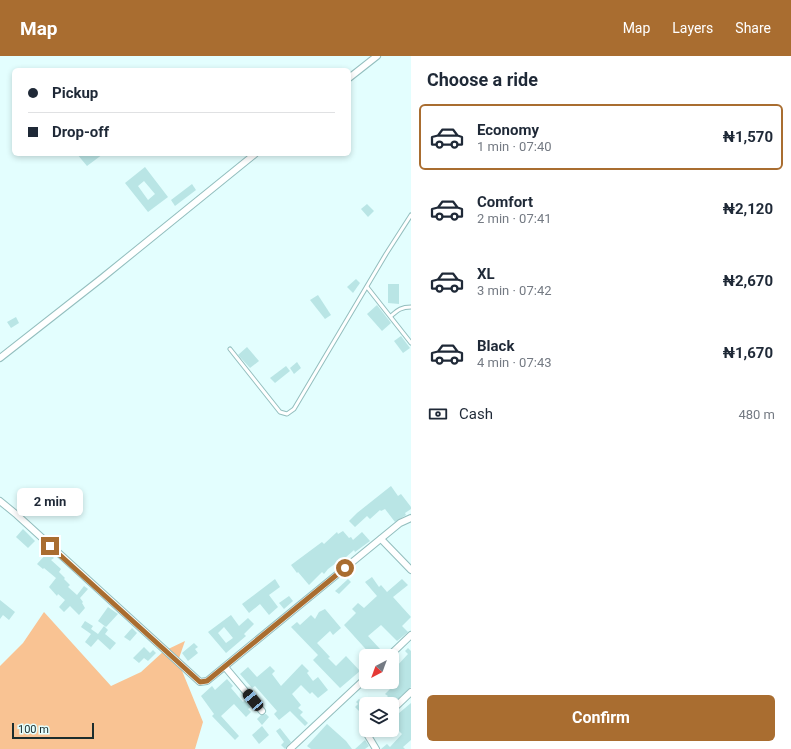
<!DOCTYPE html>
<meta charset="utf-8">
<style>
:root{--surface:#fff;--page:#f6f6f7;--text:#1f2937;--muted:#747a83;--line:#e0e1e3;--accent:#a96d30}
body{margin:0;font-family:Roboto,sans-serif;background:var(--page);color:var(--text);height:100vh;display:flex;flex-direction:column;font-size:15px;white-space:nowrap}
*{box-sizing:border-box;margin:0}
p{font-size:13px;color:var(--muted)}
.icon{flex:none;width:22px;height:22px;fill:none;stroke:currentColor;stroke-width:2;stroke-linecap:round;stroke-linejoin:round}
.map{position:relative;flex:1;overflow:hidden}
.details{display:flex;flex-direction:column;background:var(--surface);width:380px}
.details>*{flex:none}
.hud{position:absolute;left:12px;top:12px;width:339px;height:88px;border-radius:6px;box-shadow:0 2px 6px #0003;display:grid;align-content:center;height:88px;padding:0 16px;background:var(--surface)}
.needle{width:26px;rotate:221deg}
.fabs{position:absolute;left:359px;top:593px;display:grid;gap:8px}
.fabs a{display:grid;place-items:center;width:40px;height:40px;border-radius:6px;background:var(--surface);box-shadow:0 2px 6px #0003;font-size:20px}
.scale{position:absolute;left:12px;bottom:10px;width:82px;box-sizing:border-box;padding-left:4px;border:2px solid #1c2d2d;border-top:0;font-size:11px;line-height:14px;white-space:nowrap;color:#1c2d2d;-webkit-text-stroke:3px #e3fefe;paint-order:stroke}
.end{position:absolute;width:18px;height:18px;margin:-9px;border:5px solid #a96d30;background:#fff;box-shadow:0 0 0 2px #fff}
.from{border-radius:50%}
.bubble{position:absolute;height:28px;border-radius:6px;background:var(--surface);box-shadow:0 2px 6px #0003;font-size:13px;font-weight:700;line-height:28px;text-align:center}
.car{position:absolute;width:12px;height:24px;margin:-12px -6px;border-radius:5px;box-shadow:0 0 3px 1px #0007;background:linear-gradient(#222 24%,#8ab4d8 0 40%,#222 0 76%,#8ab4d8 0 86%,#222 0)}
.hud b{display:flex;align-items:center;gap:14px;height:38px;font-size:15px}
.hud b+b{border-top:1px solid var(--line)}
.hud i{width:10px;height:10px;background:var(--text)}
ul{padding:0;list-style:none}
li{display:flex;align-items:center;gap:12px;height:66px;margin:0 8px 6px;padding:0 8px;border:2px solid transparent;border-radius:6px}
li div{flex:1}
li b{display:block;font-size:15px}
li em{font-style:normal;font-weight:700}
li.on{border-color:var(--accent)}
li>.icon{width:36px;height:36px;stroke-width:1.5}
h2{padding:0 16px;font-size:18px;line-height:48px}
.pay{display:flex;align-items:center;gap:10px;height:44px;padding:0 16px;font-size:15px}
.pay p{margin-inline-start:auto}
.cta{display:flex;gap:8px;margin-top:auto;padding:8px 16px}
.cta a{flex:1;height:46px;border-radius:6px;background:var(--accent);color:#fff;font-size:16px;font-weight:700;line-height:46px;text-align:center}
header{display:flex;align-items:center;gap:24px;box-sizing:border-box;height:56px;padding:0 20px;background:var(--accent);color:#fff}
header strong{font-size:19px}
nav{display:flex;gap:22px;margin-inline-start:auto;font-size:14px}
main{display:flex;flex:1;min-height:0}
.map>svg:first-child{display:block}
</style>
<header>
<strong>Map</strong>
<nav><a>Map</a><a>Layers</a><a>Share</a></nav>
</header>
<main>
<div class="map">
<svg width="411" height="693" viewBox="0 0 411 693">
<rect width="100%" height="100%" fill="#e3fefe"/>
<!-- green -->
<polygon fill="#f9c393" points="44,556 111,630 141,616 164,595 185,585 178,605 203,666 195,693 0,693 0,610 23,587"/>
<!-- building -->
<g fill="#b9e5e5" fill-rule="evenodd">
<polygon points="77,98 88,98 89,100 92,98 103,98 87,110"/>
<path d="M145,111L168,141L148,156L125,127ZM144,125L155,138L148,144L138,130Z"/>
<polygon points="192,128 196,134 175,150 171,144"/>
<polygon points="367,148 374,155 368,161 361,153"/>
<polygon points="356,223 360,227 353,237 347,231"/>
<polygon points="388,228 399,228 399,248 388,247"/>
<polygon points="318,239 331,259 325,263 310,244"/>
<polygon points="377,249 391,267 382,275 367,258"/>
<polygon points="16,261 19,267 11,272 7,266"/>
<polygon points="401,280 410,292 403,297 394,285"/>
<polygon points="247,291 259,305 250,312 238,299"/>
<polygon points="297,306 301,312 294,318 290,312"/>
<polygon points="286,310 290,315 275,327 270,322"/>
<polygon points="391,430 398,440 401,438 411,451 411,453 405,457 406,459 395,466 385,453 381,455 380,454 370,463 367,460 355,471 349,465 357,457"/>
<polygon points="23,473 35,485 28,492 16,481"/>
<polygon points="343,475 349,482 351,481 353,484 362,476 370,485 355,496 354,494 345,502 344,501 328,513 324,518 322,516 309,529 298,516 297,517 291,509 322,486 324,488 337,476 338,478"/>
<polygon points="48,496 54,502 51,504 61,513 59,516 65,522 64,523 70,529 68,531 77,539 84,530 88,533 80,542 83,546 82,547 85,552 79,559 70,550 64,556 59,551 65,544 58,538 57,540 49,531 56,522 44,512 43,513 37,508"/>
<polygon points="372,521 379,531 381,529 387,536 402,523 408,529 393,541 411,561 402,570 408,576 397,585 381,569 368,580 380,593 372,600 344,569 356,557 352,553 358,547 364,552 377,540 365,526"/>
<polygon points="275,523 280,531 269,539 278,551 269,559 260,548 249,557 242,548"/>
<polygon points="348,523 351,526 339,538 335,535"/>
<polygon points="289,540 293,545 284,553 279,547"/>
<polygon points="0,544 15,556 9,564 3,559 0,563"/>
<polygon points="108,551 118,558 106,571 98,565"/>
<polygon points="325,553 341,572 333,579 330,575 317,587 330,601 328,602 336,610 346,600 360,615 340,632 313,604 318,599 291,571 297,566 300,569 311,559 315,563 319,556"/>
<path d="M231,559L239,570L248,562L254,568L244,578L246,580L226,597L208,576ZM224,571L233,582L226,587L218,577Z"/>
<polygon points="85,565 93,570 91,573 98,578 104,570 108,574 105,578 116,587 110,594 98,583 91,591 85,586 91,578 81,571"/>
<polygon points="132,572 137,577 130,585 124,581"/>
<polygon points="194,587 198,591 195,593 198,597 188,605 182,597"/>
<polygon points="144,591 150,597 153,594 156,597 148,605 144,602 139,607 133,602"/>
<polygon points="408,592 411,595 411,631 392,648 380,648 388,640 385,638 395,628 392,624 392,609 395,612 408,598 405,595"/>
<polygon points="302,608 309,615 307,617 313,625 318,621 328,634 318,642 312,636 310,638 301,629 292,638 301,649 298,652 303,656 300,659 308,667 305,670 290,655 279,664 274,658 277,655 255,630 252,632 240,618 248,611 257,621 270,610 275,615 272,618 281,630"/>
<polygon points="227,623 233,630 231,632 243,646 245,644 251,651 248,653 251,656 246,661 234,648 221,660 239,680 235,684 212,660 214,658 201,640 212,630 215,634"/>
<polygon points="359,643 361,645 364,643 369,648 366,648 366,662 355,651 358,648 356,646"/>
<polygon points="411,647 411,684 403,691 405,693 381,693 387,688 390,691 402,678 395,671 392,674 392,663"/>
<polygon points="266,658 269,661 262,669 257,663 261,659"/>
<polygon points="327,668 346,685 352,693 311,693 307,690"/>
<polygon points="262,670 269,679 259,688 252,679"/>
<polygon points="280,672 291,686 285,693 281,689 284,686 276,675"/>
<polygon points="365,684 369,690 365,693 355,693"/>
</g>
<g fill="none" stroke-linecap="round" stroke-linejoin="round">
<defs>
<g id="lane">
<polyline points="367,231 411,287"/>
<path d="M391,260C398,254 401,251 411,251"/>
<polyline points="230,293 280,356 287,358 294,353 386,198 411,159"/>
</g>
<g id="street">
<polyline points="349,22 377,0"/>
<polyline points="0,302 102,222 255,98"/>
<polyline points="0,445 17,459 200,626 207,625 400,467 411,462"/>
<polyline points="381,483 411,514"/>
<polyline points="389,600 411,579"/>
<polyline points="225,611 262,655"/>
<polyline points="392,654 411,636"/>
<polyline points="371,674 367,678 376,693"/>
<polyline points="290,693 366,622"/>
</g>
</defs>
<!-- lane casing -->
<use href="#lane" stroke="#93bebe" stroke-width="5"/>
<!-- street casing -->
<use href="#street" stroke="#93bebe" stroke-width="8"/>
<!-- lane -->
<use href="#lane" stroke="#fff" stroke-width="3"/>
<!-- street -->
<use href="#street" stroke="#fff" stroke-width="6"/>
</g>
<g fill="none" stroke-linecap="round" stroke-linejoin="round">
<!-- route -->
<polyline stroke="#a96d30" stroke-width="5" points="50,490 200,626 207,625 345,512"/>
</g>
</svg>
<div class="fabs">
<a><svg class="needle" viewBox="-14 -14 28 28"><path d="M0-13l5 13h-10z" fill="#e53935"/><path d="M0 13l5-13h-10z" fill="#747a83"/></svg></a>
<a><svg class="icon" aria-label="layers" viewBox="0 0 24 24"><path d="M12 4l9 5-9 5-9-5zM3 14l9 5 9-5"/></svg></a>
</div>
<div class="scale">100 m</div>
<i class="end from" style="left:345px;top:512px"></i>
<i class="end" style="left:50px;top:490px"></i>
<div class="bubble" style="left:17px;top:432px;width:66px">2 min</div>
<i class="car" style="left:253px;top:644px;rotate:320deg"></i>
<div class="hud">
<b><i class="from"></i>Pickup</b>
<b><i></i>Drop-off</b>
</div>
</div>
<section class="details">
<h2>Choose a ride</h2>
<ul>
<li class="on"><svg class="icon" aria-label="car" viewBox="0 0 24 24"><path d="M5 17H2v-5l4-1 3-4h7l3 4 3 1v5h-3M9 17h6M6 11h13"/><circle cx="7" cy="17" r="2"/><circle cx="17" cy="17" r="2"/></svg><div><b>Economy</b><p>1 min · 07:40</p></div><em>₦1,570</em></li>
<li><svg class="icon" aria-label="car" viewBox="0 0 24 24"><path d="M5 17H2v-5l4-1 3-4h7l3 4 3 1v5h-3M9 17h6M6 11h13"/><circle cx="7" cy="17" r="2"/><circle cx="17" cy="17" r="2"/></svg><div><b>Comfort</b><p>2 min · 07:41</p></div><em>₦2,120</em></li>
<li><svg class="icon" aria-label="car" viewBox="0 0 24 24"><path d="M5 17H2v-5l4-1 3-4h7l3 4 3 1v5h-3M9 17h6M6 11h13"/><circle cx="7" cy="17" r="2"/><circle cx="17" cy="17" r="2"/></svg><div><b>XL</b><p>3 min · 07:42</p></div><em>₦2,670</em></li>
<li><svg class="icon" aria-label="car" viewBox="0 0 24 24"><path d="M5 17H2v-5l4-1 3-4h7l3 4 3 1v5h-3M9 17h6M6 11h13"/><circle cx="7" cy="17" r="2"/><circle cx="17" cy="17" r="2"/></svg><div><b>Black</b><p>4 min · 07:43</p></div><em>₦1,670</em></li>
</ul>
<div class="pay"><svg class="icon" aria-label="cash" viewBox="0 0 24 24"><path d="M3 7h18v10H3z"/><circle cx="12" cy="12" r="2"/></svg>Cash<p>480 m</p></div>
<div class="cta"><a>Confirm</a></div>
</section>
</main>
